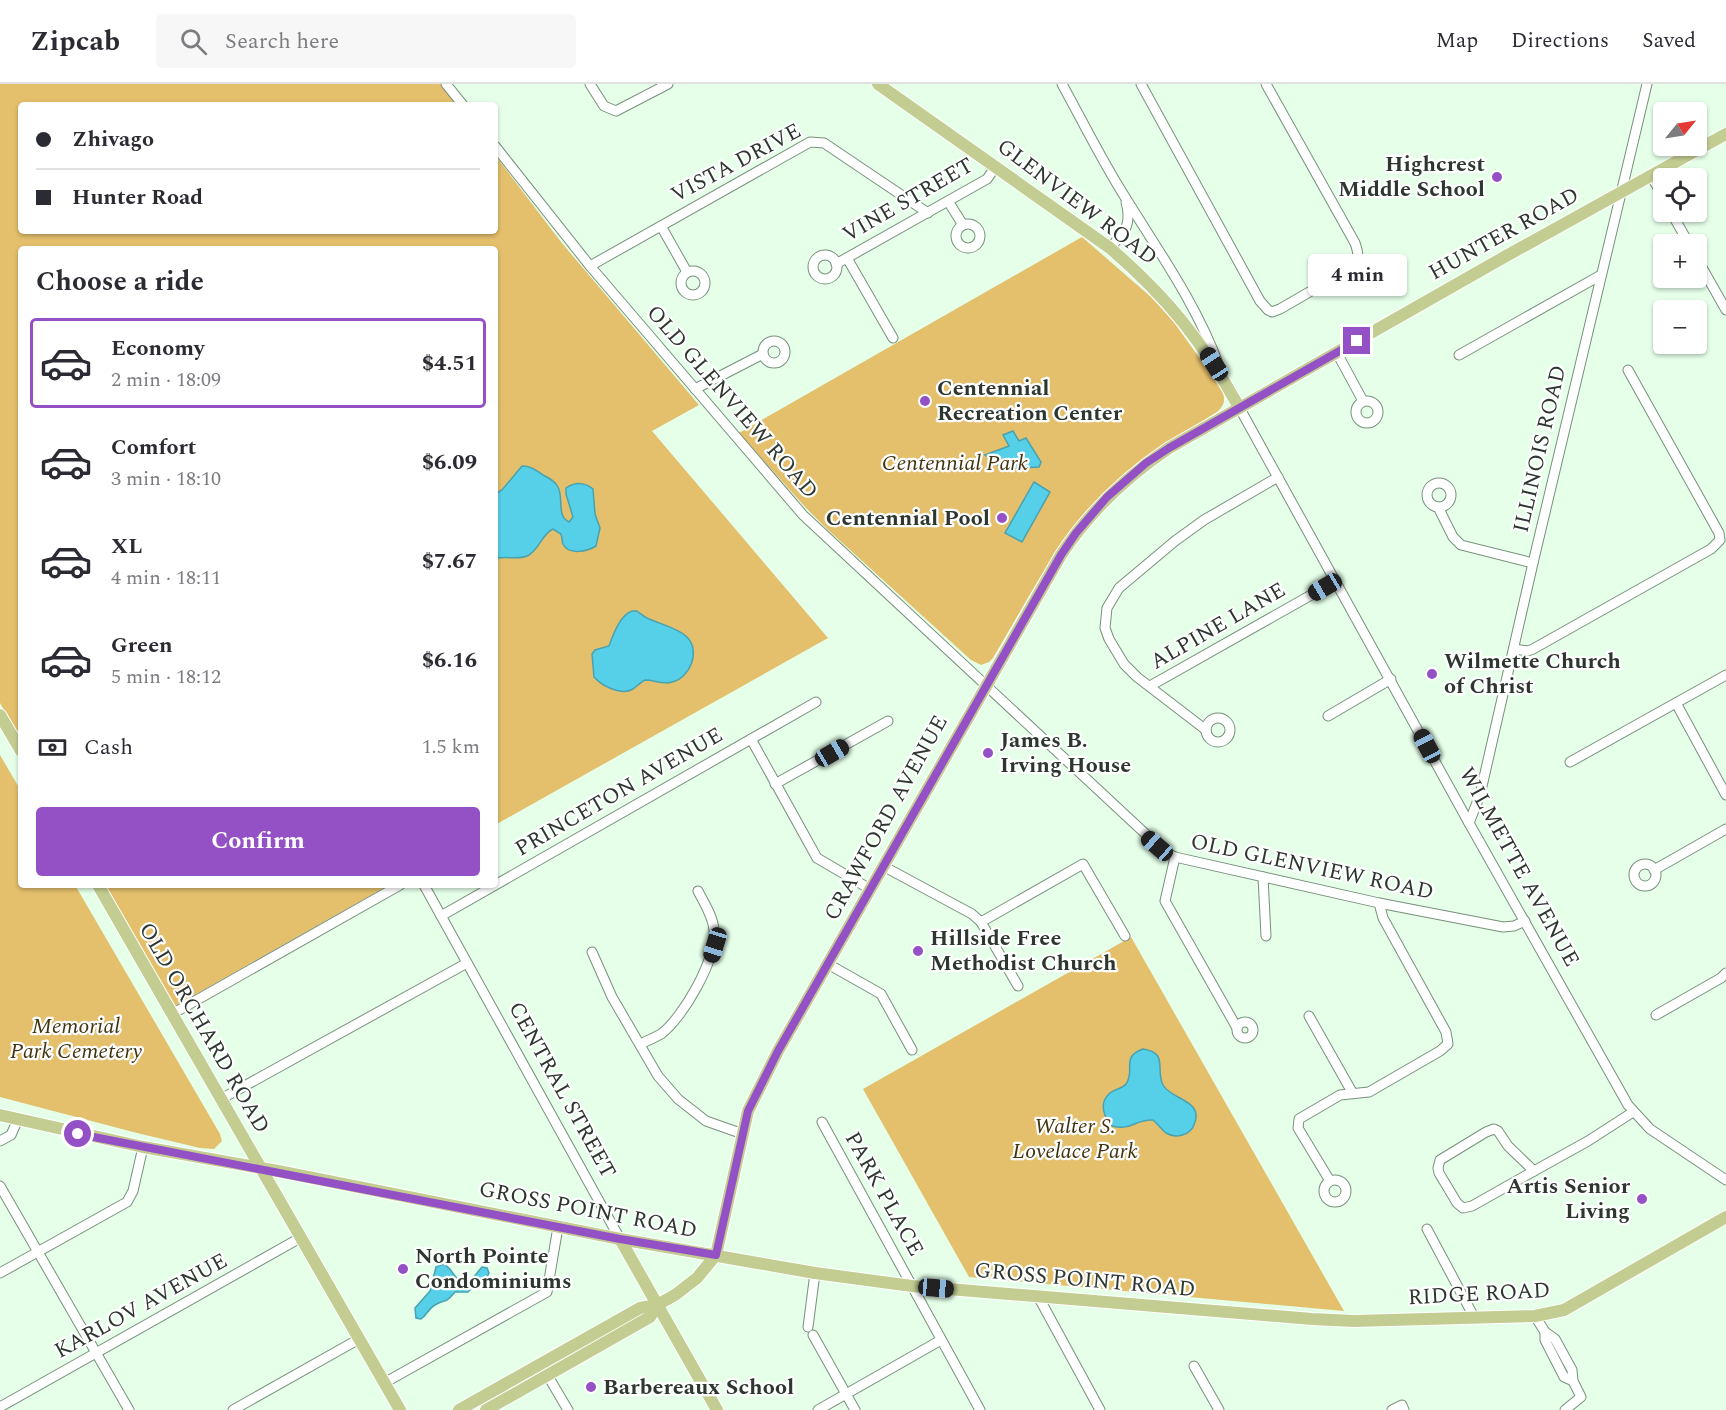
<!DOCTYPE html>
<meta charset="utf-8">
<style>
:root{--surface:#fff;--page:#f7f7f7;--text:#2b2b33;--muted:#7c7c81;--line:#e1e1e2;--accent:#9450c5}
body{margin:0;font-family:Spectral,serif;background:var(--page);color:var(--text);height:100vh;display:flex;flex-direction:column;font-size:22px;white-space:nowrap}
*{box-sizing:border-box;margin:0}
p{font-size:20px;color:var(--muted)}
.icon{flex:none;width:33px;height:33px;fill:none;stroke:currentColor;stroke-width:2;stroke-linecap:round;stroke-linejoin:round}
.map{position:relative;flex:1;overflow:hidden}
.drawer{position:absolute;left:18px;top:162px;width:480px;height:642px;display:flex;flex-direction:column;background:var(--surface);border-radius:6px;box-shadow:0 2px 4px #0004}
.drawer>*{flex:none}
.guide{position:absolute;left:18px;top:18px;width:480px;height:132px;border-radius:6px;box-shadow:0 2px 4px #0004;display:grid;align-content:center;height:132px;padding:0 18px;background:var(--surface)}
.needle{width:39px;rotate:60deg}
.controls{position:absolute;left:1653px;top:18px;display:grid;gap:12px}
.controls a{display:grid;place-items:center;width:54px;height:54px;border-radius:6px;background:var(--surface);box-shadow:0 2px 4px #0004;font-size:30px}
.end{position:absolute;width:27px;height:27px;margin:-14px;border:8px solid #9450c5;background:#fff;box-shadow:0 0 0 3px #fff}
.from{border-radius:50%}
.bubble{position:absolute;height:42px;border-radius:6px;background:var(--surface);box-shadow:0 2px 4px #0004;font-size:20px;font-weight:700;line-height:42px;text-align:center}
.car{position:absolute;width:18px;height:36px;margin:-18px -9px;border-radius:8px;box-shadow:0 0 4px 2px #0007;background:linear-gradient(#222 24%,#8ab4d8 0 40%,#222 0 76%,#8ab4d8 0 86%,#222 0)}
.guide b{display:flex;align-items:center;gap:21px;height:57px;font-size:22px}
.guide b+b{border-top:2px solid var(--line)}
.guide i{width:15px;height:15px;background:var(--text)}
ul{padding:0;list-style:none}
li{display:flex;align-items:center;gap:18px;height:90px;margin:0 12px 9px;padding:0 6px;border:3px solid transparent;border-radius:6px}
li div{flex:1}
li b{display:block;font-size:22px}
li em{font-style:normal;font-weight:700}
li.selected{border-color:var(--accent)}
li>.icon{width:54px;height:54px;stroke-width:1.5}
h2{padding:0 18px;font-size:27px;line-height:72px}
.pay{display:flex;align-items:center;gap:15px;height:66px;padding:0 18px;font-size:22px}
.pay p{margin-inline-start:auto}
.primary-button{display:flex;gap:12px;margin-top:auto;padding:12px 18px}
.primary-button a{flex:1;height:69px;border-radius:6px;background:var(--accent);color:#fff;font-size:24px;font-weight:700;line-height:69px;text-align:center}
header{display:flex;align-items:center;gap:36px;box-sizing:border-box;height:84px;padding:0 30px;background:var(--surface);border-bottom:2px solid var(--line)}
header strong{font-size:28px}
nav{display:flex;gap:33px;margin-inline-start:auto;font-size:21px}
.search{width:420px;height:54px;background:var(--page);display:flex;align-items:center;gap:15px;box-sizing:border-box;padding:0 21px;border-radius:6px;color:var(--muted);font-size:22px}
.map>svg:first-child{display:block}
</style>
<header>
<strong>Zipcab</strong>
<div class="search"><svg class="icon" aria-label="search" viewBox="0 0 24 24"><circle cx="10" cy="10" r="6"/><path d="M15 15l6 6"/></svg>Search here</div>
<nav><a>Map</a><a>Directions</a><a>Saved</a></nav>
</header>
<div class="map">
<svg width="1726" height="1326" viewBox="0 0 1726 1326">
<rect width="100%" height="100%" fill="#e5ffe9"/>
<!-- green -->
<g fill="#e4bf6c">
<polygon points="0,0 441,0 457,21 21,21 21,147 495,147 495,71 561,158 699,321 652,347 828,554 495,741 495,165 21,165 21,656 0,619"/>
<path d="M1082,153L1151,213L1173,237L1221,304C1226,315 1225,321 1217,328C1185,348 1151,367 1122,392C1065,441 1031,510 993,574L989,578L981,581L971,576L827,445L806,424L739,349Z"/>
<polygon points="0,671 21,707 21,801 75,801 220,1050 222,1057 214,1065 200,1064 137,1049 0,1013"/>
<polygon points="105,801 389,801 175,922"/>
<polygon points="1131,853 1344,1227 969,1193 863,1005"/>
</g>
<!-- water -->
<g fill="#55d0e8" stroke="#49a2b0" stroke-width="1.5">
<polygon points="1013,347 1019,357 1026,354 1041,378 1039,383 1003,385 985,371 1009,362 1003,351"/>
<path d="M522,382C531,382 536,386 543,391C549,394 555,397 558,403C564,414 556,432 569,438L573,433L566,410V404C575,398 585,398 593,405L595,430L600,444L596,462C588,467 569,472 563,460C562,457 562,453 561,450L553,445C542,450 540,464 529,471C519,477 506,471 495,475V410L502,406Z"/>
<polygon points="1034,398 1050,408 1022,458 1005,449"/>
<path d="M632,527H637C641,530 644,533 649,535C660,540 678,544 687,553C701,567 690,594 672,598C663,601 654,596 645,596C641,598 637,602 633,605C621,612 602,602 594,593L592,570L595,566L609,562C613,551 620,531 632,527Z"/>
<path d="M1143,965C1169,969 1155,985 1163,1001C1171,1016 1205,1016 1194,1041C1190,1051 1176,1055 1166,1049C1161,1045 1158,1040 1153,1036C1135,1035 1132,1047 1112,1042C1104,1033 1098,1019 1110,1009C1115,1005 1122,1005 1126,1000C1136,987 1120,973 1143,965Z"/>
<path d="M443,1180C452,1183 453,1194 462,1198L472,1195L482,1183L487,1184L489,1189L486,1195L476,1199L468,1208H455C444,1221 446,1214 435,1221C429,1224 427,1231 421,1235L416,1234L415,1224L430,1207L436,1183Z"/>
</g>
<g fill="none" stroke-linecap="round" stroke-linejoin="round">
<defs>
<g id="minor">
<polyline points="446,0 463,21"/>
<polyline points="590,0 604,22 616,27 668,0"/>
<path d="M1062,0C1083,38 1102,77 1125,113C1159,168 1197,221 1219,282"/>
<path d="M1141,0L1260,217L1268,226L1272,228L1280,225L1349,185C1360,178 1359,170 1355,159L1266,0"/>
<polyline points="495,62 590,182 803,431 1165,768 1175,773 1379,819 1503,843 1514,842 1525,837"/>
<polyline points="1651,92 1664,114"/>
<polyline points="948,117 963,141"/>
<polyline points="1671,128 1689,160"/>
<circle cx="968" cy="152" r="12"/>
<polyline points="661,142 687,188"/>
<path d="M1110,164C1125,147 1132,142 1126,118"/>
<circle cx="825" cy="183" r="12"/>
<polyline points="1696,173 1726,226"/>
<polyline points="847,174 893,254"/>
<polyline points="836,180 987,95 996,82"/>
<polyline points="590,182 810,58 824,59 928,129"/>
<circle cx="693" cy="199" r="12"/>
<circle cx="774" cy="268" r="11"/>
<polyline points="1337,269 1363,317"/>
<polyline points="1459,271 1601,191"/>
<polyline points="695,305 763,270"/>
<circle cx="1367" cy="328" r="11"/>
<polyline points="1239,323 1469,739 1628,1021 1650,1045 1726,1096"/>
<circle cx="1439" cy="411" r="12"/>
<polyline points="1438,423 1453,453 1461,461 1533,479"/>
<polyline points="1514,565 1528,567 1533,565 1711,465 1720,456 1719,449 1628,286"/>
<polyline points="1150,602 1336,497"/>
<polyline points="1676,619 1726,711"/>
<polyline points="1328,632 1391,595"/>
<circle cx="1218" cy="646" r="12"/>
<polyline points="1206,646 1137,593 1124,580 1109,555 1105,544 1107,524 1119,504 1175,457 1204,436 1278,393"/>
<polyline points="751,655 817,774 870,805"/>
<polyline points="1570,678 1726,591"/>
<polyline points="775,700 888,637"/>
<polyline points="1469,739 1480,711 1533,479 1647,0"/>
<polyline points="1175,773 1165,817 1237,944"/>
<circle cx="1645" cy="791" r="11"/>
<polyline points="883,782 972,830 981,838 1018,902"/>
<polyline points="1654,786 1726,745"/>
<polyline points="1263,793 1266,852"/>
<polyline points="424,801 620,1155"/>
<polyline points="441,832 816,618"/>
<polyline points="981,838 1083,780 1125,852"/>
<polyline points="592,868 612,913 658,992 678,1015 706,1037 743,1050"/>
<polyline points="828,880 881,910 912,966"/>
<polyline points="172,930 400,801"/>
<polyline points="1656,931 1721,894 1726,889"/>
<polyline points="1309,932 1352,1008"/>
<circle cx="1245" cy="946" r="8"/>
<path d="M640,960C647,957 654,954 661,950C683,934 718,873 714,846C713,832 704,819 698,807"/>
<polyline points="221,1015 467,879"/>
<polyline points="822,1038 980,1326"/>
<polygon points="1494,1045 1498,1047 1508,1062 1534,1087 1472,1122 1463,1124 1457,1119 1439,1089 1438,1084 1440,1076 1486,1048"/>
<polyline points="0,1057 11,1051 18,1035"/>
<polyline points="1534,1087 1588,1057 1633,1028"/>
<circle cx="1335" cy="1107" r="11"/>
<polyline points="1330,1097 1298,1044 1299,1035 1340,1011 1369,1008 1440,967 1448,960 1446,948 1383,834 1379,819"/>
<polyline points="0,1102 129,1326"/>
<polyline points="1427,1145 1474,1233"/>
<polyline points="0,1189 127,1118 133,1107 143,1063"/>
<polyline points="1039,1214 1100,1326"/>
<polyline points="1535,1232 1545,1248 1555,1255 1572,1286 1573,1297 1581,1313 1565,1326"/>
<polyline points="808,1243 815,1189"/>
<polyline points="1545,1248 1545,1256 1564,1293 1573,1297"/>
<polyline points="813,1251 855,1326"/>
<polyline points="1194,1282 1219,1326"/>
<polyline points="545,1287 568,1326"/>
<polyline points="384,1299 547,1208 558,1143"/>
<polyline points="0,1323 300,1154"/>
<polyline points="233,1326 359,1255"/>
<polyline points="818,1326 941,1256"/>
<polyline points="1392,1326 1402,1321 1404,1326"/>
</g>
<g id="major">
<path d="M878,0L1110,164C1168,214 1202,257 1239,323"/>
<polyline points="0,631 21,667"/>
<polyline points="98,801 400,1326"/>
<polyline points="0,1031 143,1063 278,1087 620,1155 815,1189 912,1202 1312,1235 1354,1237 1535,1232 1564,1226 1726,1133"/>
<polyline points="620,1155 717,1326"/>
<path d="M459,1326L640,1224L657,1221L675,1211L697,1194L716,1171L748,1027L778,967L1061,471C1090,427 1126,393 1169,364L1506,172L1726,50"/>
<polyline points="486,1326 650,1233 657,1221"/>
</g>
</defs>
<!-- minor casing -->
<use href="#minor" stroke="#78907c" stroke-width="11"/>
<!-- major casing -->
<use href="#major" stroke="#fff" stroke-width="14"/>
<!-- minor -->
<use href="#minor" stroke="#fff" stroke-width="9"/>
<!-- major -->
<use href="#major" stroke="#c3cd92" stroke-width="12"/>
</g>
<g fill="none" stroke-linecap="round" stroke-linejoin="round">
<!-- route -->
<polyline stroke="#9450c5" stroke-width="8" points="78,1050 620,1155 716,1171 748,1027 778,967 1061,471 1076,449 1107,413 1146,379 1169,364 1357,257"/>
</g>
<!-- markers -->
<g fill="#9450c5" stroke="#fff" stroke-width="2">
<circle cx="1497" cy="93" r="6"/>
<circle cx="925" cy="317" r="6"/>
<circle cx="1002" cy="434" r="6"/>
<circle cx="1432" cy="590" r="6"/>
<circle cx="988" cy="669" r="6"/>
<circle cx="918" cy="867" r="6"/>
<circle cx="1642" cy="1115" r="6"/>
<circle cx="403" cy="1185" r="6"/>
<circle cx="591" cy="1303" r="6"/>
</g>
<g text-anchor="middle" dominant-baseline="central" stroke-width="4.5" stroke-linejoin="round" paint-order="stroke">
<!-- street labels -->
<g font-size="22" fill="#2d372f" stroke="#fff">
<text transform="translate(736 79) rotate(-28)">VISTA DRIVE</text>
<text transform="translate(908 116) rotate(-30)">VINE STREET</text>
<text transform="translate(1077 118) rotate(37)">GLENVIEW ROAD</text>
<text transform="translate(1504 150) rotate(-29)">HUNTER ROAD</text>
<text transform="translate(732 318) rotate(49)">OLD GLENVIEW ROAD</text>
<text transform="translate(1540 365) rotate(-77)">ILLINOIS ROAD</text>
<text transform="translate(1218 542) rotate(-30)">ALPINE LANE</text>
<text transform="translate(619 708) rotate(-30)">PRINCETON AVENUE</text>
<text transform="translate(886 734) rotate(-61)">CRAWFORD AVENUE</text>
<text transform="translate(1312 783) rotate(12)">OLD GLENVIEW ROAD</text>
<text transform="translate(1519 783) rotate(61)">WILMETTE AVENUE</text>
<text transform="translate(204 944) rotate(60)">OLD ORCHARD ROAD</text>
<text transform="translate(562 1006) rotate(61)">CENTRAL STREET</text>
<text transform="translate(884 1110) rotate(61)">PARK PLACE</text>
<text transform="translate(588 1126) rotate(11)">GROSS POINT ROAD</text>
<text transform="translate(1085 1196) rotate(5)">GROSS POINT ROAD</text>
<text transform="translate(1479 1210) rotate(-3)">RIDGE ROAD</text>
<text transform="translate(141 1222) rotate(-29)">KARLOV AVENUE</text>
</g>
<!-- poi labels -->
<g font-size="22" font-weight="bold" fill="#2d372f" stroke="#fff" text-anchor="start">
<text x="1485" y="80" text-anchor="end">Highcrest<tspan x="1485" dy="25">Middle School</tspan></text>
<text x="937" y="304">Centennial<tspan x="937" dy="25">Recreation Center</tspan></text>
<text x="990" y="434" text-anchor="end">Centennial Pool</text>
<text x="1444" y="577">Wilmette Church<tspan x="1444" dy="25">of Christ</tspan></text>
<text x="1000" y="656">James B.<tspan x="1000" dy="25">Irving House</tspan></text>
<text x="930" y="854">Hillside Free<tspan x="930" dy="25">Methodist Church</tspan></text>
<text x="1630" y="1102" text-anchor="end">Artis Senior<tspan x="1630" dy="25">Living</tspan></text>
<text x="415" y="1172">North Pointe<tspan x="415" dy="25">Condominiums</tspan></text>
<text x="603" y="1303">Barbereaux School</text>
</g>
<!-- park labels -->
<g font-size="22" font-style="italic" fill="#43330e" stroke="#fff">
<text x="955" y="379">Centennial Park</text>
<text x="76" y="942">Memorial<tspan x="76" dy="25">Park Cemetery</tspan></text>
<text x="1075" y="1042">Walter S.<tspan x="1075" dy="25">Lovelace Park</tspan></text>
</g>
</g>
</svg>
<div class="controls">
<a><svg class="needle" viewBox="-14 -14 28 28"><path d="M0-13l5 13h-10z" fill="#e53935"/><path d="M0 13l5-13h-10z" fill="#7c7c81"/></svg></a>
<a><svg class="icon" aria-label="locate" viewBox="0 0 24 24"><circle cx="12" cy="12" r="6"/><path d="M12 2v4M12 18v4M2 12h4M18 12h4"/></svg></a>
<a>+</a>
<a>−</a>
</div>
<i class="end from" style="left:78px;top:1050px"></i>
<i class="end" style="left:1357px;top:257px"></i>
<div class="bubble" style="left:1308px;top:170px;width:99px">4 min</div>
<i class="car" style="left:1214px;top:280px;rotate:327deg"></i>
<i class="car" style="left:1325px;top:503px;rotate:240deg"></i>
<i class="car" style="left:1427px;top:662px;rotate:332deg"></i>
<i class="car" style="left:832px;top:669px;rotate:60deg"></i>
<i class="car" style="left:1157px;top:762px;rotate:311deg"></i>
<i class="car" style="left:715px;top:861px;rotate:197deg"></i>
<i class="car" style="left:936px;top:1204px;rotate:95deg"></i>
<div class="guide">
<b><i class="from"></i>Zhivago</b>
<b><i></i>Hunter Road</b>
</div>
<section class="drawer">
<h2>Choose a ride</h2>
<ul>
<li class="selected"><svg class="icon" aria-label="car" viewBox="0 0 24 24"><path d="M5 17H2v-5l4-1 3-4h7l3 4 3 1v5h-3M9 17h6M6 11h13"/><circle cx="7" cy="17" r="2"/><circle cx="17" cy="17" r="2"/></svg><div><b>Economy</b><p>2 min · 18:09</p></div><em>$4.51</em></li>
<li><svg class="icon" aria-label="car" viewBox="0 0 24 24"><path d="M5 17H2v-5l4-1 3-4h7l3 4 3 1v5h-3M9 17h6M6 11h13"/><circle cx="7" cy="17" r="2"/><circle cx="17" cy="17" r="2"/></svg><div><b>Comfort</b><p>3 min · 18:10</p></div><em>$6.09</em></li>
<li><svg class="icon" aria-label="car" viewBox="0 0 24 24"><path d="M5 17H2v-5l4-1 3-4h7l3 4 3 1v5h-3M9 17h6M6 11h13"/><circle cx="7" cy="17" r="2"/><circle cx="17" cy="17" r="2"/></svg><div><b>XL</b><p>4 min · 18:11</p></div><em>$7.67</em></li>
<li><svg class="icon" aria-label="car" viewBox="0 0 24 24"><path d="M5 17H2v-5l4-1 3-4h7l3 4 3 1v5h-3M9 17h6M6 11h13"/><circle cx="7" cy="17" r="2"/><circle cx="17" cy="17" r="2"/></svg><div><b>Green</b><p>5 min · 18:12</p></div><em>$6.16</em></li>
</ul>
<div class="pay"><svg class="icon" aria-label="cash" viewBox="0 0 24 24"><path d="M3 7h18v10H3z"/><circle cx="12" cy="12" r="2"/></svg>Cash<p>1.5 km</p></div>
<div class="primary-button"><a>Confirm</a></div>
</section>
</div>
